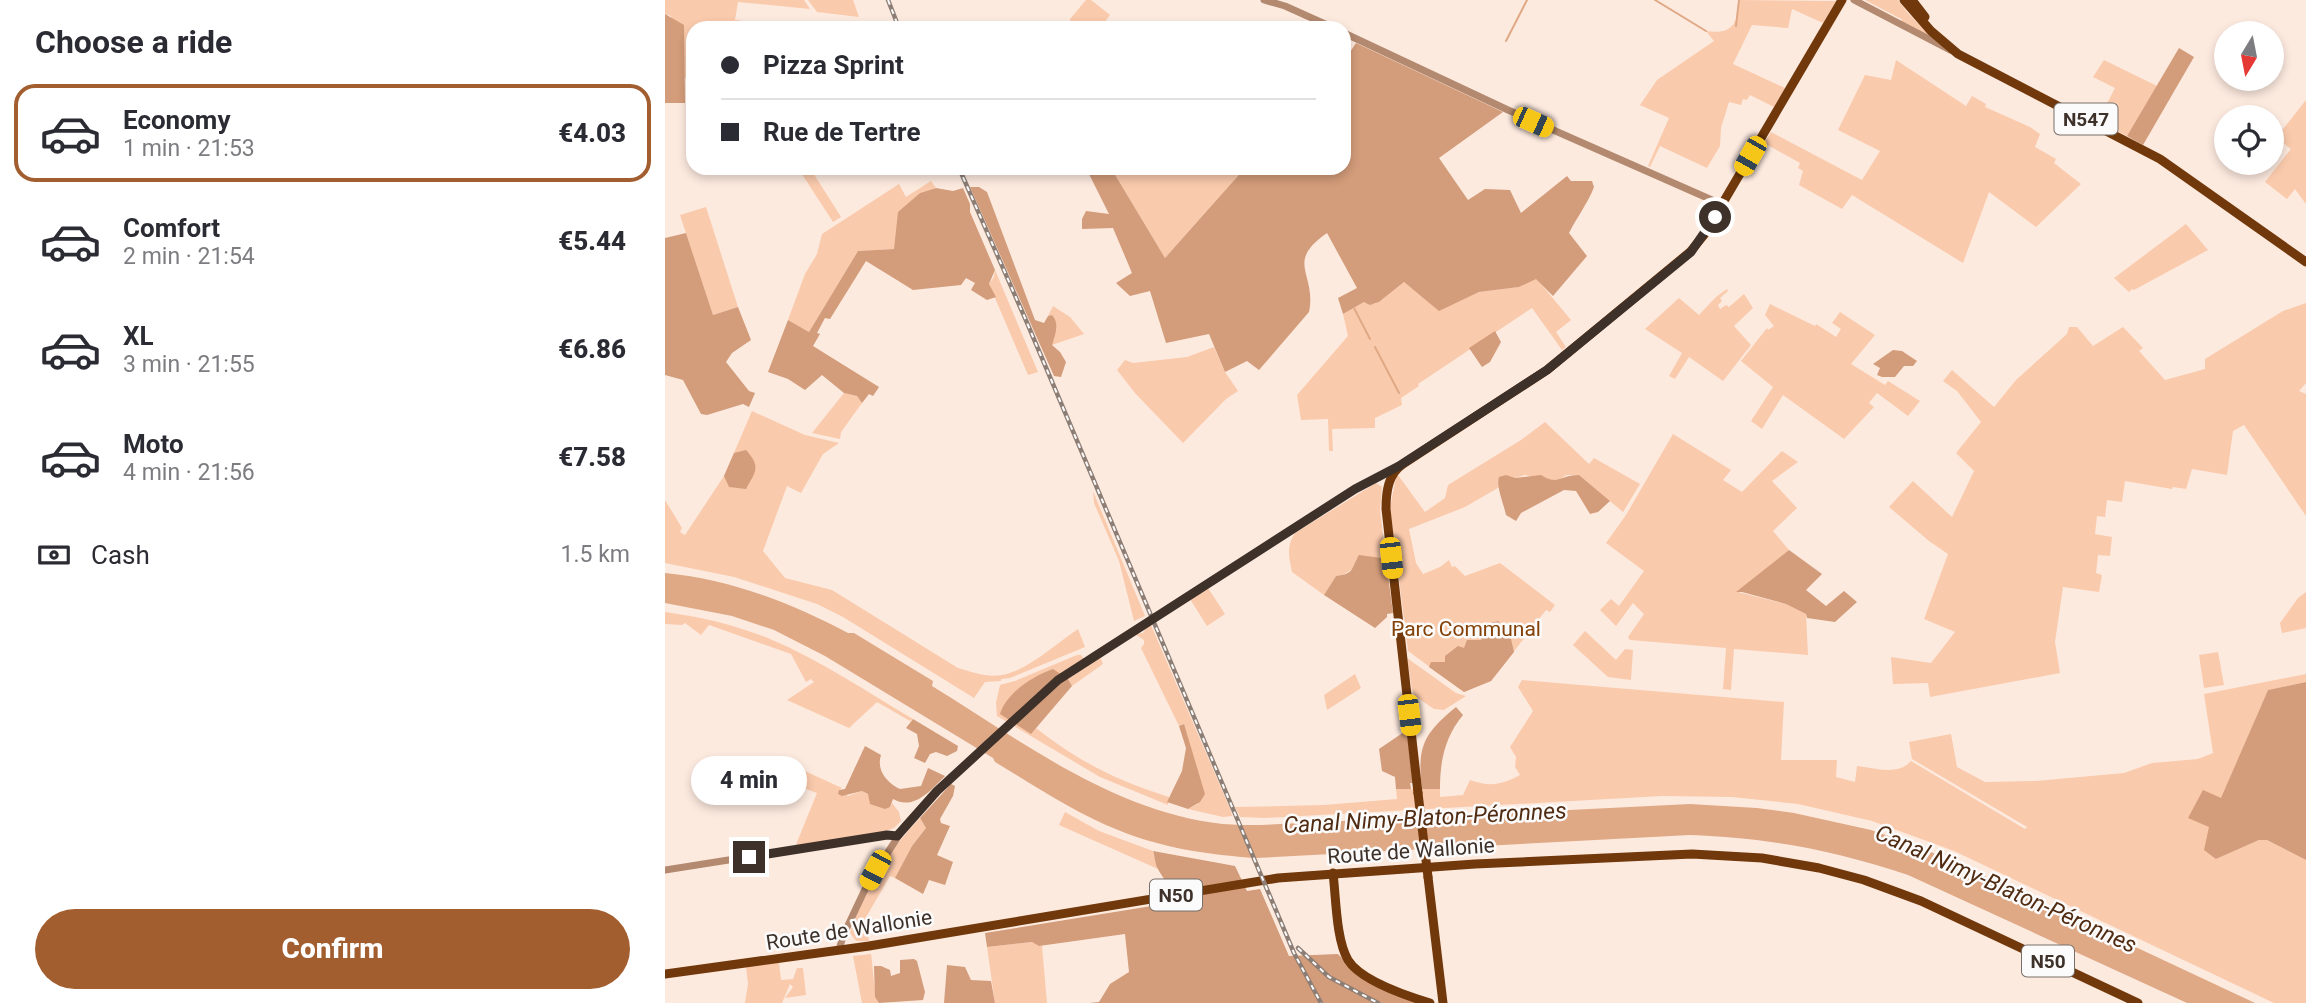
<!DOCTYPE html>
<meta charset="utf-8">
<style>
:root{--surface:#fff;--page:#f7f7f7;--text:#2b2b33;--muted:#7c7c81;--line:#e1e1e2;--accent:#a25e2f}
body{margin:0;font-family:Roboto,sans-serif;background:var(--page);color:var(--text);height:100vh;display:flex;flex-direction:column;font-size:26px;white-space:nowrap}
*{box-sizing:border-box;margin:0}
p{font-size:23px;color:var(--muted)}
.icon{flex:none;width:38px;height:38px;fill:none;stroke:currentColor;stroke-width:2;stroke-linecap:round;stroke-linejoin:round}
.map{position:relative;flex:1;overflow:hidden}
.details{display:flex;flex-direction:column;background:var(--surface);width:665px}
.details>*{flex:none}
.top-card{position:absolute;left:21px;top:21px;width:665px;height:154px;border-radius:21px;box-shadow:0 4px 10px #0003;display:grid;align-content:center;height:154px;padding:0 35px;background:var(--surface)}
.needle{width:46px;rotate:190deg}
.fabs{position:absolute;left:1549px;top:21px;display:grid;gap:14px}
.fabs a{display:grid;place-items:center;width:70px;height:70px;border-radius:50%;background:var(--surface);box-shadow:0 4px 10px #0003;font-size:35px}
.end{position:absolute;width:32px;height:32px;margin:-16px;border:9px solid #3d312a;background:#fff;box-shadow:0 0 0 4px #fff}
.from{border-radius:50%}
.bubble{position:absolute;height:49px;border-radius:24px;background:var(--surface);box-shadow:0 4px 10px #0003;font-size:23px;font-weight:800;line-height:49px;text-align:center}
.car{position:absolute;width:21px;height:42px;margin:-21px -10px;border-radius:9px;box-shadow:0 0 5px 2px #0007;background:linear-gradient(#f5c518 24%,#345 0 40%,#f5c518 0 76%,#345 0 86%,#f5c518 0)}
.top-card b{display:flex;align-items:center;gap:24px;height:66px;font-size:26px}
.top-card b+b{border-top:2px solid var(--line)}
.top-card i{width:18px;height:18px;background:var(--text)}
ul{padding:0;list-style:none}
li{display:flex;align-items:center;gap:21px;height:98px;margin:0 14px 10px;padding:0 21px;border:4px solid transparent;border-radius:21px}
li div{flex:1}
li b{display:block;font-size:26px}
li em{font-style:normal;font-weight:800}
li.current{border-color:var(--accent)}
li>.icon{width:63px;height:63px;stroke-width:1.5}
h2{padding:0 35px;font-size:32px;line-height:84px}
.pay{display:flex;align-items:center;gap:18px;height:77px;padding:0 35px;font-size:26px}
.pay p{margin-inline-start:auto}
.action{display:flex;gap:14px;margin-top:auto;padding:14px 35px}
.action a{flex:1;height:80px;border-radius:42px;background:var(--accent);color:#fff;font-size:28px;font-weight:800;line-height:80px;text-align:center}
main{display:flex;flex:1;min-height:0}
.map>svg:first-child{display:block}
</style>
<main>
<section class="details">
<h2>Choose a ride</h2>
<ul>
<li class="current"><svg class="icon" aria-label="car" viewBox="0 0 24 24"><path d="M5 17H2v-5l4-1 3-4h7l3 4 3 1v5h-3M9 17h6M6 11h13"/><circle cx="7" cy="17" r="2"/><circle cx="17" cy="17" r="2"/></svg><div><b>Economy</b><p>1 min · 21:53</p></div><em>€4.03</em></li>
<li><svg class="icon" aria-label="car" viewBox="0 0 24 24"><path d="M5 17H2v-5l4-1 3-4h7l3 4 3 1v5h-3M9 17h6M6 11h13"/><circle cx="7" cy="17" r="2"/><circle cx="17" cy="17" r="2"/></svg><div><b>Comfort</b><p>2 min · 21:54</p></div><em>€5.44</em></li>
<li><svg class="icon" aria-label="car" viewBox="0 0 24 24"><path d="M5 17H2v-5l4-1 3-4h7l3 4 3 1v5h-3M9 17h6M6 11h13"/><circle cx="7" cy="17" r="2"/><circle cx="17" cy="17" r="2"/></svg><div><b>XL</b><p>3 min · 21:55</p></div><em>€6.86</em></li>
<li><svg class="icon" aria-label="car" viewBox="0 0 24 24"><path d="M5 17H2v-5l4-1 3-4h7l3 4 3 1v5h-3M9 17h6M6 11h13"/><circle cx="7" cy="17" r="2"/><circle cx="17" cy="17" r="2"/></svg><div><b>Moto</b><p>4 min · 21:56</p></div><em>€7.58</em></li>
</ul>
<div class="pay"><svg class="icon" aria-label="cash" viewBox="0 0 24 24"><path d="M3 7h18v10H3z"/><circle cx="12" cy="12" r="2"/></svg>Cash<p>1.5 km</p></div>
<div class="action"><a>Confirm</a></div>
</section>
<div class="map">
<svg width="1641" height="1003" viewBox="0 0 1641 1003">
<rect width="100%" height="100%" fill="#fdeadf"/>
<!-- green -->
<g fill="#facaac">
<polygon points="0,0 139,0 145,9 73,2 70,20 88,22 87,28 28,28 28,83 24,83 23,78 18,78 6,16 0,14"/>
<polygon points="143,0 188,0 194,17 152,12"/>
<polygon points="421,0 426,0 445,15 439,23 445,28 406,28 405,19"/>
<path d="M1074,0L1171,1L1158,23L1127,9L1123,28L1087,25L1068,64L1120,88L1109,107L1085,95L1082,100L1078,99L1076,105L1064,102L1056,128L1055,146L1042,168L995,146L985,167L983,166L1004,118L975,105L992,80L1049,41L1041,31C1067,35 1073,24 1074,0Z"/>
<polygon points="1200,0 1233,0 1242,12 1263,34 1261,35 1235,21 1238,20"/>
<polygon points="1231,60 1301,106 1307,96 1321,104 1320,107 1365,127 1375,134 1370,147 1391,159 1389,163 1416,184 1371,227 1324,192 1298,263 1187,195 1177,209 1134,185 1138,171 1133,168 1135,163 1099,143 1106,132 1197,180 1215,151 1173,130 1200,75 1226,80"/>
<polygon points="1439,60 1492,86 1462,136 1433,121 1450,88 1428,77"/>
<polygon points="1641,100 1641,204 1630,189 1622,199 1600,182 1626,149 1611,138"/>
<polygon points="133,168 145,168 176,217 168,222"/>
<polygon points="446,168 580,168 500,258"/>
<polygon points="266,181 271,188 255,193 234,212 230,249 193,251 144,332 123,320 140,274 152,254 157,234 234,184 241,197"/>
<polygon points="41,207 73,307 48,315 15,215"/>
<polygon points="1521,224 1543,250 1469,290 1467,289 1464,292 1449,278"/>
<polygon points="330,270 373,372 363,375 324,284 329,277"/>
<polygon points="871,278 906,320 891,332 901,347 897,350 867,308 753,384 754,386 736,398 737,405 710,418 710,428 667,429 668,451 664,451 663,419 636,420 632,395 683,336 678,314 699,302 709,304 714,302 739,282 774,310 814,292 854,287"/>
<polygon points="1062,289 1063,291 1055,298 1057,301 1053,305 1055,309 1061,305 1064,307 1079,294 1088,308 1069,326 1086,345 1058,381 1024,357 1010,379 1004,376 1017,353 980,329 1014,298 1034,315 1051,297"/>
<polygon points="1641,303 1641,383 1634,391 1641,394 1641,516 1579,425 1568,431 1562,475 1527,469 1521,489 1508,487 1507,489 1460,481 1457,502 1442,500 1440,517 1432,516 1430,534 1447,537 1445,556 1433,555 1431,573 1437,575 1434,592 1398,587 1390,642 1395,673 1265,697 1263,683 1228,684 1226,657 1266,663 1290,632 1259,619 1283,554 1264,541 1224,507 1248,481 1287,517 1309,471 1291,453 1316,422 1292,391 1278,381 1287,370 1329,407 1351,380 1402,334 1404,327 1412,327 1428,346 1458,327 1478,348 1474,351 1500,380 1540,369 1540,359 1618,311"/>
<polygon points="1105,304 1150,326 1151,324 1171,337 1176,329 1167,323 1175,312 1210,335 1186,364 1220,385 1223,381 1255,401 1243,416 1212,393 1204,403 1209,407 1179,439 1118,395 1097,429 1086,421 1108,387 1076,361 1102,328 1103,330 1109,326 1100,315"/>
<polygon points="388,306 405,317 419,334 387,345 387,315 383,316"/>
<polygon points="549,347 560,372 573,391 561,399 518,443 470,393 452,370 460,360 468,363 522,357"/>
<polygon points="179,393 192,396 197,403 176,432 175,439 147,433"/>
<path d="M87,411L140,435L174,443L158,454L136,493L122,486L98,551L120,578L167,590L293,668C307,672 323,678 337,675C362,671 392,643 413,629L420,647L345,678L336,679V681L320,682L309,698L178,617L152,604L69,577L0,563V500L17,528L15,532L20,535L59,476Z"/>
<polygon points="880,422 924,464 929,458 975,484 958,512 914,475 902,475 891,481 885,481 860,475 850,478 800,507 744,529 751,563 758,574 775,567 784,560 787,567 790,566 800,576 835,563 890,605 885,612 881,610 826,681 799,692 743,651 725,508 731,477 733,475 760,512 780,498 783,485 856,440"/>
<polygon points="1008,434 1066,470 1058,480 1077,492 1117,451 1133,462 1107,481 1132,508 1108,531 1124,550 1073,592 1121,604 1141,614 1143,655 1069,649 1066,690 1058,689 1061,648 965,640 963,637 979,614 968,603 951,626 935,610 946,599 954,606 979,571 941,543 961,515"/>
<path d="M711,483L717,487L715,510L721,560L716,558L691,559L689,568L678,575L671,576L659,595L627,572C624,557 621,547 630,533Z"/>
<polygon points="428,491 480,616 469,621 454,561 429,503"/>
<polygon points="543,588 560,614 542,626 525,599"/>
<polygon points="1641,592 1641,628 1617,633 1615,623 1633,598"/>
<path d="M0,612C36,617 71,625 105,639C155,660 201,691 248,719L245,721L212,702L184,728L122,700L149,682L146,679L141,682L126,654L44,625L36,635L20,623L17,625L0,624Z"/>
<polygon points="486,625 566,811 567,816 558,817 523,809 533,804 518,724 514,726 476,648 479,644 479,640 470,634 478,633 481,628"/>
<polygon points="920,631 951,660 960,649 968,650 966,680 943,677 908,645"/>
<polygon points="1553,652 1559,685 1539,688 1534,655"/>
<path d="M412,655H416L423,664L435,657L438,664L407,686L403,679L365,734L371,728C414,762 453,781 504,797L503,805L435,777L332,716L331,703L335,685L350,681Z"/>
<polygon points="742,658 791,693 801,696 779,710 769,709 750,696 747,690"/>
<polygon points="690,674 696,688 662,710 659,695"/>
<path d="M1641,674V682L1603,690L1544,827L1551,859L1594,840H1602L1641,860V1003H1609L1289,851L1207,821L1133,804L1067,797L997,796L600,818L575,817L570,807L659,805L732,799L731,789H775V797L798,795L805,780C824,787 837,785 855,775L850,767L851,757L845,747L868,711L853,687L857,680L1119,702L1116,760H1172L1171,777L1190,782L1192,766C1210,768 1233,776 1246,761L1360,829L1362,827L1247,759L1244,742L1286,734L1292,767L1320,782L1371,781L1459,773L1487,763L1533,759L1548,753L1539,694Z"/>
<polygon points="131,767 177,788 174,790 183,796 197,791 225,807 227,803 234,812 236,821 229,828 218,832 130,847 152,793 125,783"/>
<polygon points="400,812 434,831 488,851 493,869 394,825"/>
<path d="M255,818L261,828L247,846L230,878L225,876L200,919L204,941H191L185,933C199,891 225,849 255,818Z"/>
<polygon points="367,942 377,946 382,1003 330,1003 322,947"/>
<path d="M206,954C208,967 209,994 214,1003H197L188,956Z"/>
<polygon points="114,962 116,980 128,979 132,968 138,968 141,995 120,998 128,987 125,984 117,1003 80,1003 83,984 81,966"/>
</g>
<!-- forest -->
<g fill="#d39c7a">
<polygon points="0,14 19,25 20,103 0,103"/>
<path d="M691,43L838,112L774,158L803,200L820,189L845,190L856,213L902,176L906,181H927L929,187C923,203 912,217 904,233L922,256L888,296L871,279L854,287L814,292L774,311L739,282L714,302L705,305L699,302L678,314L673,298L692,288L662,233C619,263 652,273 644,312L594,370L582,361L560,372L544,334L501,343L485,291L465,296L451,283L467,273L448,228L417,229V219L421,211L444,214L421,168H446L500,258L580,168H679V61Z"/>
<polygon points="1514,48 1529,57 1478,145 1462,136"/>
<path d="M305,187H314L322,192L370,320L379,323L383,316L387,315C395,324 390,335 387,345L395,352L401,362L396,377L389,376Z"/>
<polygon points="271,188 288,191 298,188 305,204 305,212 330,270 324,284 331,297 322,300 306,290 310,283 301,278 296,285 248,290 201,261 165,319 160,318 152,333 155,334 148,346 214,387 208,396 204,394 197,403 192,396 179,393 157,375 140,390 123,379 103,372 123,320 144,332 193,251 229,249 233,212 255,193"/>
<polygon points="21,233 48,315 73,307 86,340 67,353 61,362 84,391 90,393 84,407 78,404 42,415 36,414 18,380 0,375 0,238"/>
<polygon points="830,331 836,342 825,362 817,367 804,348"/>
<polygon points="1228,350 1237,351 1252,361 1248,366 1239,366 1230,377 1217,377 1212,375 1215,368 1208,364"/>
<path d="M81,450C96,467 91,471 81,489L64,487L59,476L69,453Z"/>
<path d="M841,475L850,478L876,475C893,486 895,475 914,475L945,501L933,512L925,514L911,491L899,490L856,513L851,521L841,515C838,501 831,487 834,477Z"/>
<polygon points="1124,550 1157,574 1141,590 1161,606 1179,591 1192,602 1170,622 1142,618 1141,614 1121,604 1077,592 1071,592"/>
<path d="M694,555L716,558L721,560L728,613L722,614V617L710,628L659,595L671,576C690,574 686,568 694,555Z"/>
<polygon points="833,621 837,626 835,634 845,635 849,652 826,681 799,692 764,667 766,662 780,662 780,656 793,646 799,648 802,640 817,640 812,635 822,624"/>
<path d="M388,669L403,679L407,686L366,734L335,714C341,693 368,676 388,669Z"/>
<polygon points="1641,682 1641,860 1602,840 1594,840 1551,859 1539,850 1544,827 1523,818 1538,790 1556,798 1603,690"/>
<path d="M791,707L798,715C780,737 775,760 775,789H757C752,747 758,734 791,707Z"/>
<polygon points="248,719 293,746 292,751 282,756 271,752 265,754 260,763 249,758 254,746 252,734 241,728"/>
<polygon points="519,724 540,794 535,802 523,809 502,802 517,771 521,748 514,726"/>
<polygon points="739,732 742,733 748,783 745,783 746,789 731,789 730,777 717,771 714,749"/>
<path d="M200,746L216,755C211,770 222,783 235,789L256,786L263,768L280,776C266,790 249,811 228,799L225,807L220,809L205,804L203,794L197,791L177,796L173,794L174,790L180,789Z"/>
<polygon points="286,784 290,786 288,796 275,819 276,823 285,826 272,855 288,862 280,885 264,880 258,894 230,878 247,846 261,828 255,818"/>
<path d="M488,851L570,866L582,891L595,889L624,956L673,954L693,975L754,1003H424L434,1002L445,984L464,972L460,934L374,946L367,942L322,947L320,933L505,903C506,884 501,884 493,869C490,865 490,856 488,851Z"/>
<polygon points="249,959 252,961 260,992 258,1000 214,1003 210,997 209,966 216,966 225,970 226,976 235,973 235,960"/>
<polygon points="282,965 300,967 306,980 326,981 330,1003 279,1003"/>
</g>
<!-- water -->
<path fill="#e0a986" d="M0,573C65,579 126,603 183,633H189L268,681L267,686C358,742 449,812 558,824C570,825 583,825 596,825L1025,804L1092,808L1129,813L1206,830L1241,842L1283,859L1590,1003H1522L1243,875C1168,850 1105,838 1025,835L591,858C545,855 496,848 453,830C410,813 370,786 330,762L328,758L160,656L109,630L67,616L0,603Z"/>
<g fill="none" stroke-linecap="round" stroke-linejoin="round">
<!-- stream -->
<g stroke="#e0a986" stroke-width="2">
<polyline points="990,0 1041,31"/>
<polyline points="1071,26 1074,0"/>
<polyline points="841,41 862,0"/>
<polyline points="689,308 705,339"/>
<polyline points="710,347 734,393"/>
</g>
<!-- minor -->
<g stroke="#b3896f" stroke-width="7">
<polyline points="599,0 620,6 669,28"/>
<polyline points="1189,0 1285,50"/>
<polyline points="679,33 843,110 1047,200 1056,206"/>
<polyline points="0,870 222,835 232,836"/>
<polyline points="174,950 178,936 203,883 240,826 272,791 383,688 427,657 688,490 733,467"/>
</g>
<!-- major -->
<g stroke="#71380b" stroke-width="9">
<polyline points="1239,0 1266,31 1293,54 1495,159 1641,262"/>
<polyline points="1247,0 1260,17"/>
<path d="M753,793L721,509C721,492 723,474 738,464L882,370L1025,252L1039,235L1177,0"/>
<path d="M668,873C671,897 671,940 683,960C696,981 742,996 765,1003"/>
<polyline points="763,877 778,1003"/>
<polyline points="0,974 204,946 613,878 810,864 1027,854 1097,858 1154,868 1199,880 1256,901 1473,1003"/>
</g>
<defs>
<g id="rail">
<polyline points="223,0 234,28"/>
<polyline points="294,168 360,318 629,953 656,1003"/>
<polyline points="633,948 664,977 713,1003"/>
</g>
</defs>
<!-- rail casing -->
<use href="#rail" stroke="#8d7e75" stroke-width="4.5"/>
<!-- rail -->
<use href="#rail" stroke="#fbfbfb" stroke-width="2" stroke-dasharray="5" stroke-linecap="butt"/>
<!-- major-bridge -->
<polyline stroke="#71380b" stroke-width="9" points="753,793 763,877"/>
</g>
<g fill="none" stroke-linecap="round" stroke-linejoin="round">
<!-- route -->
<polyline stroke="#3d312a" stroke-width="9" points="84,857 222,835 232,836 272,791 393,680 690,489 734,466 882,370 1026,252 1050,217"/>
</g>
<g text-anchor="middle" dominant-baseline="central" stroke-width="5" stroke-linejoin="round" paint-order="stroke">
<!-- shield labels -->
<g fill="#fbfbfb" stroke="#766e69" stroke-width="2">
<rect x="1389.5" y="103.5" width="63" height="31" rx="5"/>
<rect x="485" y="879.5" width="52" height="31" rx="5"/>
<rect x="1357" y="945.5" width="52" height="31" rx="5"/>
</g>
<g font-size="19" font-weight="bold" fill="#3d312a">
<text x="1421" y="119">N547</text>
<text x="511" y="895">N50</text>
<text x="1383" y="961">N50</text>
</g>
<!-- park labels -->
<g font-size="21" fill="#844107" stroke="#fbfbfb">
<text x="801" y="629">Parc Communal</text>
</g>
<!-- street labels -->
<g font-size="21" fill="#3d312a" stroke="#fbfbfb">
<text transform="translate(746 851) rotate(-4)">Route de Wallonie</text>
<text transform="translate(184 930) rotate(-9)">Route de Wallonie</text>
</g>
<!-- water labels -->
<g font-size="23" font-style="italic" fill="#512c12" stroke="#fbfbfb">
<text transform="translate(760 818) rotate(-3)">Canal Nimy-Blaton-Péronnes</text>
<text transform="translate(1341 889) rotate(24)">Canal Nimy-Blaton-Péronnes</text>
</g>
</g>
</svg>
<div class="fabs">
<a><svg class="needle" viewBox="-14 -14 28 28"><path d="M0-13l5 13h-10z" fill="#e53935"/><path d="M0 13l5-13h-10z" fill="#7c7c81"/></svg></a>
<a><svg class="icon" aria-label="locate" viewBox="0 0 24 24"><circle cx="12" cy="12" r="6"/><path d="M12 2v4M12 18v4M2 12h4M18 12h4"/></svg></a>
</div>
<i class="end from" style="left:1050px;top:217px"></i>
<i class="end" style="left:84px;top:857px"></i>
<div class="bubble" style="left:26px;top:756px;width:116px">4 min</div>
<i class="car" style="left:868px;top:122px;rotate:114deg"></i>
<i class="car" style="left:1085px;top:156px;rotate:210deg"></i>
<i class="car" style="left:726px;top:558px;rotate:174deg"></i>
<i class="car" style="left:744px;top:715px;rotate:173deg"></i>
<i class="car" style="left:210px;top:870px;rotate:208deg"></i>
<div class="top-card">
<b><i class="from"></i>Pizza Sprint</b>
<b><i></i>Rue de Tertre</b>
</div>
</div>
</main>
